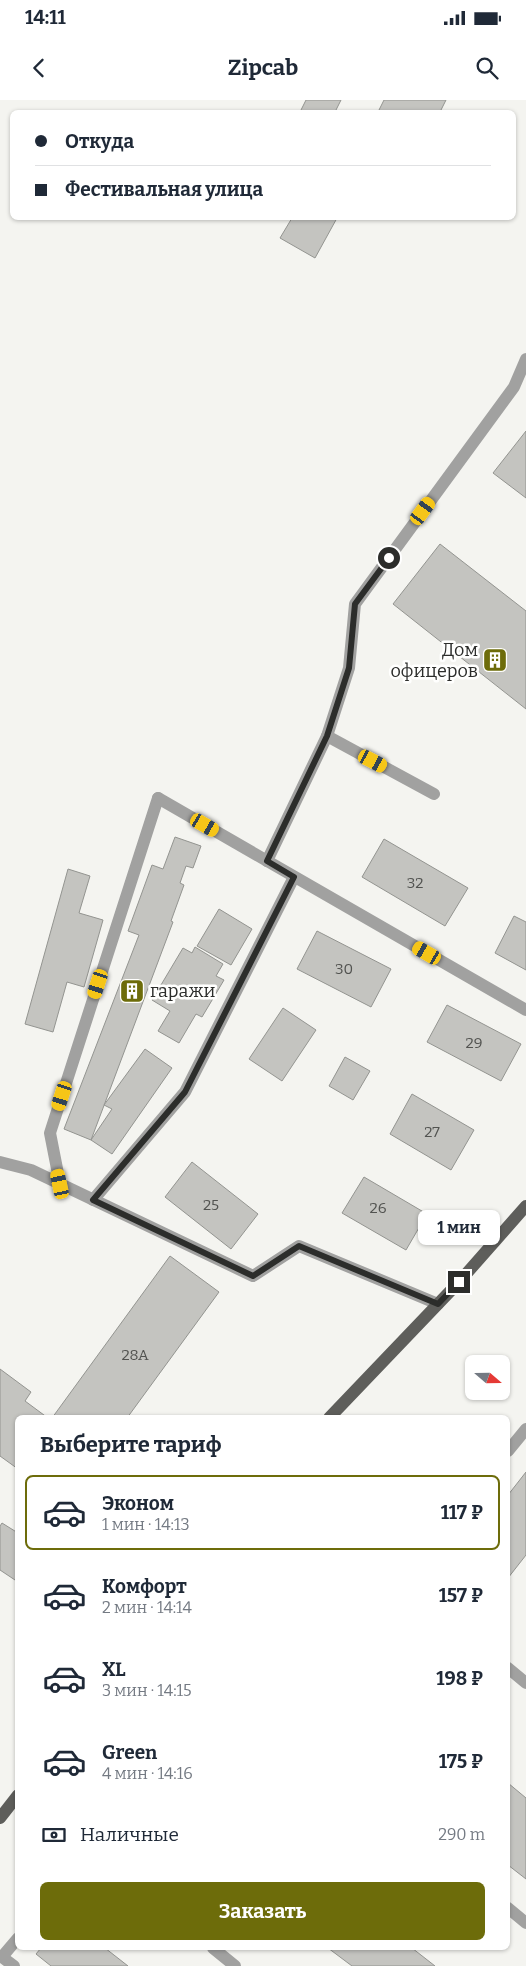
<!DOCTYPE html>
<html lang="ru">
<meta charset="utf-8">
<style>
:root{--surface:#fff;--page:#f6f6f7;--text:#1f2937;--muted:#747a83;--line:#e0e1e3;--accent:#6d6c0a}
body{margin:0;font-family:Bitter,serif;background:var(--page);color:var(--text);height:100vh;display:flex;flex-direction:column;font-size:19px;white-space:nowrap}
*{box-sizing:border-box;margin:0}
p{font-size:16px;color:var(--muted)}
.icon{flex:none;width:28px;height:28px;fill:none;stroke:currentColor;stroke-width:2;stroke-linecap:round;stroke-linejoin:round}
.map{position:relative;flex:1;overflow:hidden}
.details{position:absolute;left:15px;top:1315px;width:495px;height:535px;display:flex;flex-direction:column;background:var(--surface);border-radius:8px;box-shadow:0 1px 4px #0004}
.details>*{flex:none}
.banner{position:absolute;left:10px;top:10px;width:506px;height:110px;border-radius:8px;box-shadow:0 1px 4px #0004;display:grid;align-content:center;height:110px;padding:0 25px;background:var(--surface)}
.needle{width:32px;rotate:110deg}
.fabs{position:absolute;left:465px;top:1255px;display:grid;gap:10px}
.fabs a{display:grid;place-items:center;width:45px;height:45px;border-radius:8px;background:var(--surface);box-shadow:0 1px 4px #0004;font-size:25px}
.end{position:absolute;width:22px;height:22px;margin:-11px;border:6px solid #2c2d2b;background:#fff;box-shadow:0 0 0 2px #fff}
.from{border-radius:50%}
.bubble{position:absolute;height:35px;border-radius:8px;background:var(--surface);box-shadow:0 1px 4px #0004;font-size:16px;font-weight:700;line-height:35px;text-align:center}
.car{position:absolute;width:15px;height:30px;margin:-15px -8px;border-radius:6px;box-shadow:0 0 4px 1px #0007;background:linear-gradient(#f5c518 24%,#345 0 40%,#f5c518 0 76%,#345 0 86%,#f5c518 0)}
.banner b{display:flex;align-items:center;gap:18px;height:48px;font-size:19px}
.banner b+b{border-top:1px solid var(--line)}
.banner i{width:12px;height:12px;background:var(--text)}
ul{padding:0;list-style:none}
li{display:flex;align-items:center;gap:15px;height:75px;margin:0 10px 8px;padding:0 15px;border:2px solid transparent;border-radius:8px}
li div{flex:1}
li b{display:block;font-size:19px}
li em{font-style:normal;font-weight:700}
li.current{border-color:var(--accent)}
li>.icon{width:45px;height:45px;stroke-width:1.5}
h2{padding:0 25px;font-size:22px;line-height:60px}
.pay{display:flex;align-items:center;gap:12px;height:55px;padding:0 25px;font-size:19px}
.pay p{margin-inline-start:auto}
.cta{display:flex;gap:10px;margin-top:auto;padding:10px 25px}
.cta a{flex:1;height:58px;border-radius:8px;background:var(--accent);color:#fff;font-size:20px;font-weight:700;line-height:58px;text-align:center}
.status{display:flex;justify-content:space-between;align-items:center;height:35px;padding:0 25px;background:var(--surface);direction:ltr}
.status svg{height:14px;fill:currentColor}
header{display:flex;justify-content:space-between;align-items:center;height:65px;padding:0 25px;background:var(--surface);font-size:22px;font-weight:700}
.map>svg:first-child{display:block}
</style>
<div class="status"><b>14:11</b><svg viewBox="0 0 49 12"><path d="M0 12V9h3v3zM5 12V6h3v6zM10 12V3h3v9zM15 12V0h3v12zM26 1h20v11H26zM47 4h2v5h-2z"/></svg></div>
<header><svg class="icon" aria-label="back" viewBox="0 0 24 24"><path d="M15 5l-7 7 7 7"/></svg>Zipcab<svg class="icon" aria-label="search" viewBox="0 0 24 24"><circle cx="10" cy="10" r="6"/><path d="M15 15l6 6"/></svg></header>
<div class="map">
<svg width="526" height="1866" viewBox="0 0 526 1866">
<rect width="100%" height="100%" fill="#f4f4f0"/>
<!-- building -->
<g fill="#c4c4c0" stroke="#939490">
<polygon points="306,0 341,0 335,12 300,12"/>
<polygon points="384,0 446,0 440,12 378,12"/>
<polygon points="292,118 337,118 315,158 280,138"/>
<polygon points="526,331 526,398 493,373"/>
<polygon points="440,444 526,511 526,609 393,504"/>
<polygon points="175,737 201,746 193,768 186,766 180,783 184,785 171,821 173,822 91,1040 64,1029 139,835 128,831 152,765 163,769"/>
<polygon points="384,739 468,788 445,826 362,777"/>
<polygon points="68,769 90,776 79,813 103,820 84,887 67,882 53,932 25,924"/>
<polygon points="219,809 252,829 231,865 197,846"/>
<polygon points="514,816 526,822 526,870 495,853"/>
<polygon points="317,831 391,869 371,907 297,869"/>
<polygon points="195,847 223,864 216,876 224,880 202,917 196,914 179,943 158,931 170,911 152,900 183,848 192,853"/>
<polygon points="447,905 521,944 501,981 427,942"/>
<polygon points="283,908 316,930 282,981 249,959"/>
<polygon points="145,949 172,968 112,1054 91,1040 112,1009 104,1005"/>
<polygon points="345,957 370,971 353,1000 329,986"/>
<polygon points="412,994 474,1030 451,1070 390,1034"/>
<polygon points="192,1062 258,1114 231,1149 165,1097"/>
<polygon points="364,1077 427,1114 406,1150 342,1113"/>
<polygon points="170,1156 219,1192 127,1318 52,1318"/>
<polygon points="0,1269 31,1292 25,1301 48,1318 18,1318 18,1369 0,1356"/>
<polygon points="526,1372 526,1455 508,1478 508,1395"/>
<polygon points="2,1423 18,1433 18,1482 0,1470 0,1426"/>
<polygon points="508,1683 526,1698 526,1779 508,1765"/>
<polygon points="41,1848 105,1848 128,1866 51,1866 36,1854"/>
<polygon points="328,1848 412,1848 435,1866 352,1866"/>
</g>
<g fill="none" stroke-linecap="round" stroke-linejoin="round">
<!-- lane -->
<g stroke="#a1a1a0" stroke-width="12">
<polyline points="327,636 349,568 355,504 514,287 526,259"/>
<polyline points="267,761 327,636 434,694"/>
<polyline points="0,1062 31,1070 253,1176 299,1146 438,1204"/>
<polyline points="60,1084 50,1033 158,698"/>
<polyline points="93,1100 185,992 294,777"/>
<polyline points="508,1351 526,1329"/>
<polyline points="508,1568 526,1583"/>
<polyline points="508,1808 526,1823"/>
<polyline points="213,1848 235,1866"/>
<polyline points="14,1866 2,1857 18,1838"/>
</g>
<!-- street -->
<polyline stroke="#a1a1a0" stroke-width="12" points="158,698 526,910"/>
<!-- primary -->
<g stroke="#5e5e5b" stroke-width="12">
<polyline points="329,1318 459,1182 526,1106"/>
<polyline points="0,1718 18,1695"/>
</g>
</g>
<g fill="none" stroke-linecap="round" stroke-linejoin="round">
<!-- route -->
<polyline stroke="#2c2d2b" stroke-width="6" points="389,458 355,504 349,568 327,636 267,761 294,777 185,992 93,1100 253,1176 299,1146 438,1204 459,1182"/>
</g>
<!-- icons -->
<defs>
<symbol id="building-square" viewBox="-11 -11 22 22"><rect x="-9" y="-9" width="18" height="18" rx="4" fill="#6d6c0a" stroke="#fffffe"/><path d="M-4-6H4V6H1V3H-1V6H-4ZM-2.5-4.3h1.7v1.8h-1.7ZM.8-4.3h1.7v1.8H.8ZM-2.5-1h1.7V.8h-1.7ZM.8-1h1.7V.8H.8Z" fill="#fff"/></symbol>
</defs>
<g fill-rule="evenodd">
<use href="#building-square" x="481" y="546" width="28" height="28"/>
<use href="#building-square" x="118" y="877" width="28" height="28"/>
</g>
<g text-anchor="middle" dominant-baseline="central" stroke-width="5" stroke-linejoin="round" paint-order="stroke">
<!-- number labels -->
<g font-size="15" fill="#525350">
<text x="415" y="783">32</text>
<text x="344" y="869">30</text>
<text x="474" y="943">29</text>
<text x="432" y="1032">27</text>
<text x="211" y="1105">25</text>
<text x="378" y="1108">26</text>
<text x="135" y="1255">28А</text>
</g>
<!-- poi labels -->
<g font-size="18" fill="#2c2d2b" stroke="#fffffe" text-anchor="end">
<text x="478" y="550">Дом<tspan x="478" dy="21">офицеров</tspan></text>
<text x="150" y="891" text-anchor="start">гаражи</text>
</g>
</g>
</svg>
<div class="fabs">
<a><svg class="needle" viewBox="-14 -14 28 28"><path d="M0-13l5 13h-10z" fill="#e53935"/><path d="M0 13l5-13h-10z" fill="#747a83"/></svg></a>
</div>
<i class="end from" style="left:389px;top:458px"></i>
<i class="end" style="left:459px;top:1182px"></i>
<div class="bubble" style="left:418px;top:1110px;width:82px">1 мин</div>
<i class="car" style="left:423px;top:411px;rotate:36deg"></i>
<i class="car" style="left:373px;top:661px;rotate:118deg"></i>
<i class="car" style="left:205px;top:725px;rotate:120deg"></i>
<i class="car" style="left:427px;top:853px;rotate:300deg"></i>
<i class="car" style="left:98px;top:884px;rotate:198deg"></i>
<i class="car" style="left:62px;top:996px;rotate:198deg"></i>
<i class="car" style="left:60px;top:1084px;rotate:348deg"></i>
<div class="banner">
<b><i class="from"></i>Откуда</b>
<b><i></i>Фестивальная улица</b>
</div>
<section class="details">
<h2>Выберите тариф</h2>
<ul>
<li class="current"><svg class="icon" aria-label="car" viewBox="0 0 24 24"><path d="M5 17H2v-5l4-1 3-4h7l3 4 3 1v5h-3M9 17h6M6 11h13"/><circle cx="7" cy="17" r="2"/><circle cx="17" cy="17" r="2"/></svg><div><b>Эконом</b><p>1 мин · 14:13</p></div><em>117 ₽</em></li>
<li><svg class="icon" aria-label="car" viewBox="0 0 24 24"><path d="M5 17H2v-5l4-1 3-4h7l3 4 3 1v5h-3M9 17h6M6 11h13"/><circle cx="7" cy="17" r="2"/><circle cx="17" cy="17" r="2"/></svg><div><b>Комфорт</b><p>2 мин · 14:14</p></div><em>157 ₽</em></li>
<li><svg class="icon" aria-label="car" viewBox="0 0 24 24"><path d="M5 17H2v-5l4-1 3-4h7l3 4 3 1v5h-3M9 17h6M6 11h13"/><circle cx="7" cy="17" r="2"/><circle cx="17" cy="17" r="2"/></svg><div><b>XL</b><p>3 мин · 14:15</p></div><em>198 ₽</em></li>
<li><svg class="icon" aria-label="car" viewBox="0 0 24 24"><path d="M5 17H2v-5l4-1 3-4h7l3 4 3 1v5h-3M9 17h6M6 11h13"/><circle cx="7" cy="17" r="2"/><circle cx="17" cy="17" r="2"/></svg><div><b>Green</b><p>4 мин · 14:16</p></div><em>175 ₽</em></li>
</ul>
<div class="pay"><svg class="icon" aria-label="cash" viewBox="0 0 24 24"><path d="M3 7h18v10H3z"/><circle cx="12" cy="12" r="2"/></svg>Наличные<p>290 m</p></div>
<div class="cta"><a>Заказать</a></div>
</section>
</div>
